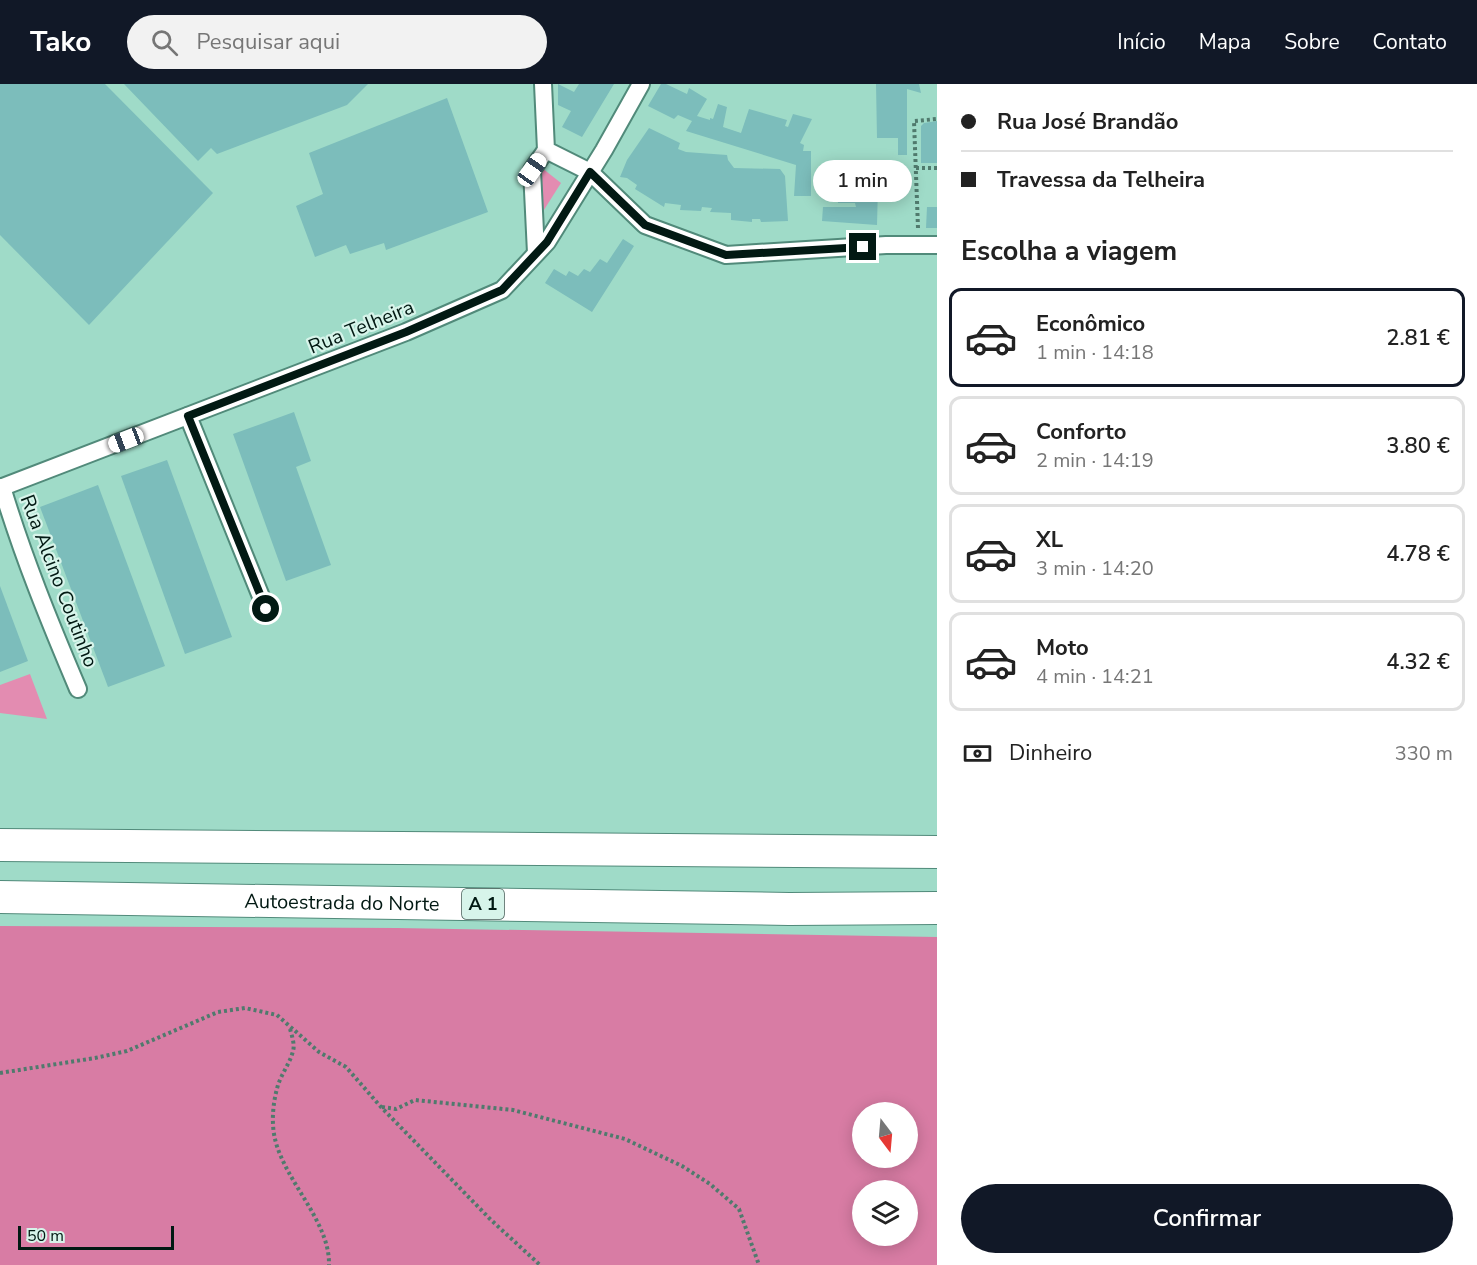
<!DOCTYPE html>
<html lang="pt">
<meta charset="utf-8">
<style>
:root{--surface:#fff;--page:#f2f2f2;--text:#222;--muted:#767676;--line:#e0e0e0;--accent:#111827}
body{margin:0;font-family:"Nunito Sans",sans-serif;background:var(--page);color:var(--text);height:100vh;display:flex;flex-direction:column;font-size:22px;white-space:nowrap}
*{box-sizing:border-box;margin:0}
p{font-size:20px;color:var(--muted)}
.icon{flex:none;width:33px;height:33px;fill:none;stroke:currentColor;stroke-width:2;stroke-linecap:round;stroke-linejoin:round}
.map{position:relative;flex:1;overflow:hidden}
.drawer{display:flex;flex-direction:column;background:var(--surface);width:540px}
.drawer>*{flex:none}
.banner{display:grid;align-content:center;height:132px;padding:0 24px;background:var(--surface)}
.needle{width:39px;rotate:164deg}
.fabs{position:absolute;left:852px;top:1018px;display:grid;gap:12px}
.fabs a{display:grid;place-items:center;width:66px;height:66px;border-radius:50%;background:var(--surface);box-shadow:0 3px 15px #0003;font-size:30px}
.scale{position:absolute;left:18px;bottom:15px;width:156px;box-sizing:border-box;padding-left:6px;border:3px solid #021913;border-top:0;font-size:16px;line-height:21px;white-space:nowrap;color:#021913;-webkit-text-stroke:4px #d7f4ea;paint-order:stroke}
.end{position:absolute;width:27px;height:27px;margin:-14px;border:8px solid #021913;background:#fff;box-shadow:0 0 0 3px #fff}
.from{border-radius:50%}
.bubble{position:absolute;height:42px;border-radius:21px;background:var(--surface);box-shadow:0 3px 15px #0003;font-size:20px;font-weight:600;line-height:42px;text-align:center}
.car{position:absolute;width:18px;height:36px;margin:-18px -9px;border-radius:8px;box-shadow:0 0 4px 2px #0007;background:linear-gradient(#fff 24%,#345 0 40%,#fff 0 76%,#345 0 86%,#fff 0)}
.banner b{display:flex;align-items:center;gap:21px;height:57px;font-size:22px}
.banner b+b{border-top:2px solid var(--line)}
.banner i{width:15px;height:15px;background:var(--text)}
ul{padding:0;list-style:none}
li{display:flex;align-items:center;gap:18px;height:99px;margin:0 12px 9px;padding:0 12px;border:3px solid var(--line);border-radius:12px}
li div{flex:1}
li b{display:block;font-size:22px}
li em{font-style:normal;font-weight:600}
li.current{border-color:var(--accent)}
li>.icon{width:54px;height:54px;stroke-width:1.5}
h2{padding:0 24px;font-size:27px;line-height:72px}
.pay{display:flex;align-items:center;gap:15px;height:66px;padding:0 24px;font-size:22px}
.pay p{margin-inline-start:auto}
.action{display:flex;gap:12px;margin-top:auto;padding:12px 24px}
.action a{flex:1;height:69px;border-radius:36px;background:var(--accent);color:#fff;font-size:24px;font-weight:600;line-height:69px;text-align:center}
header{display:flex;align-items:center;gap:36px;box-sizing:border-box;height:84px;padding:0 30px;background:var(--accent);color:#fff}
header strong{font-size:28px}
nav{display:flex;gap:33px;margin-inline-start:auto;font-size:21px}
.search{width:420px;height:54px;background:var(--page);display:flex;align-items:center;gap:15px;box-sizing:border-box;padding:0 21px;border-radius:33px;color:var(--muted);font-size:22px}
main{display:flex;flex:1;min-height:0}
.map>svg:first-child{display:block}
</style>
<header>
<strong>Tako</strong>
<div class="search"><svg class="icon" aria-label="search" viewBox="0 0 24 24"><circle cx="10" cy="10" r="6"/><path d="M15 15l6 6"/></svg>Pesquisar aqui</div>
<nav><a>Início</a><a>Mapa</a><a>Sobre</a><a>Contato</a></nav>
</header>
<main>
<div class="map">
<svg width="937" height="1181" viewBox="0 0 937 1181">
<rect width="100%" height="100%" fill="#9fdbc8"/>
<!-- green -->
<g fill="#e38cb1">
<polygon points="542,84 561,99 542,129"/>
<polygon points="30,590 47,635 0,629 0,601"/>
</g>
<!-- forest -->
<path fill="#d87ca4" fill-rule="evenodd" d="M0,842L397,844L937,853V1181H0ZM862,1029H908V1074H862ZM862,1107H908V1152H862Z"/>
<!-- building -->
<g fill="#7cbdbb">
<polygon points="0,0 105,0 213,109 89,241 0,151"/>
<polygon points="124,0 368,0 347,21 217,70 211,64 198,77"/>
<polygon points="558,0 574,8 579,0 614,0 582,53 562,43 571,27 558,21"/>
<polygon points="661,0 666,0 687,10 689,4 707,15 697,32 710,36 710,34 713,35 718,20 727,23 723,43 741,49 749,25 787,36 785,42 788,43 793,30 812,35 800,59 804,61 803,67 811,67 811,112 794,112 796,81 686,47 692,37 678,31 674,35 648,22"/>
<polygon points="876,0 919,0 921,9 907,5 907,71 898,71 898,54 877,54"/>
<polygon points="447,14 488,128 386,166 384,159 350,170 346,161 315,173 296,122 323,110 309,69"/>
<polygon points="937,37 937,79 921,79 921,42 924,39"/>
<polygon points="649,44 680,59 678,65 686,68 727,71 728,76 734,84 780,85 785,92 788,137 761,138 760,135 752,135 752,138 731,136 731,129 710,128 712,124 702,123 701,127 680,126 681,121 665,119 664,123 635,105 637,101 627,94 620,93 627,76"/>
<polygon points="853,94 854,102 878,102 877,141 822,137 823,123 856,123 855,119 838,119 837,95"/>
<polygon points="927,123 937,123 937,144 926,144"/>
<polygon points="623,155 634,162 592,228 545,199 554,185 566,192 569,187 578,192 584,185 590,188 600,175 607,179"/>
<polygon points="294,328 311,377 296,383 331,481 286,497 233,350"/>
<polygon points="167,376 232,553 185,570 121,392"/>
<polygon points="98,401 165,582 108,603 40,423"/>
<polygon points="0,502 28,577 0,588"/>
</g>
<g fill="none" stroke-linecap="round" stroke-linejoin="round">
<defs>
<g id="minor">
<polyline points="543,0 546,66 590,88 645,141 726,171 886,161 937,161"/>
<polyline points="536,169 532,86 546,66"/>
<polyline points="188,332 266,525"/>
<path d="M2,403C23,473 50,539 78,605"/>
<polyline points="0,404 406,248 502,206 547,158 604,66 641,0"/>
</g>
<g id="motorway">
<polyline points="0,761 937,768"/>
<path id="s1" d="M0,813L789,825L937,824"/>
</g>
</defs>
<!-- minor casing -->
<use href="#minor" stroke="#518a7a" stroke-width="20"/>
<!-- motorway casing -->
<use href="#motorway" stroke="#518a7a" stroke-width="34"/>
<!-- path -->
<g stroke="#507a6d" stroke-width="4" stroke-dasharray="3 3" stroke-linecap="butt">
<polyline points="916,84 937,84"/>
<polyline points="918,144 914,37 937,35"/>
<path d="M290,945C292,952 295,961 293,967C290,979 282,989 278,1001C273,1018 271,1038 275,1055C285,1098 330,1137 329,1181"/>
<polyline points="0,989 95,974 127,967 218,928 245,924 277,931 319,968 346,983 381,1023 491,1136 540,1181"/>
<polyline points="382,1023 396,1025 415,1016 513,1026 625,1055 682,1082 710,1100 739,1125 759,1181"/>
</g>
<!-- minor -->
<use href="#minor" stroke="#fff" stroke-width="16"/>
<!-- motorway -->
<use href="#motorway" stroke="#fff" stroke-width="32"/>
</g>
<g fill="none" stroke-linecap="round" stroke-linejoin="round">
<!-- route -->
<polyline stroke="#021913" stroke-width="8" points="266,525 188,332 406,248 502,206 547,158 590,88 645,141 726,171 863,163"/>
</g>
<g text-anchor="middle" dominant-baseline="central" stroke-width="4.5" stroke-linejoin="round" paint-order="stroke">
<!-- shield labels -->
<rect fill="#d7f4ea" stroke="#425b54" stroke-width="1.5" x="462" y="805" width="42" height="30" rx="4.5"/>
<g font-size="18" font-weight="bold" fill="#021913">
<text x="483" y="820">A 1</text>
</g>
<!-- street labels -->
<g font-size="20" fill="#021913" stroke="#d7f4ea">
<text transform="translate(361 243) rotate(-22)">Rua Telheira</text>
<text transform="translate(59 497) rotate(69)">Rua Alcino Coutinho</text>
<text stroke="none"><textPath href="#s1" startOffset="342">Autoestrada do Norte</textPath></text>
</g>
</g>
</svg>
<div class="fabs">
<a><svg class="needle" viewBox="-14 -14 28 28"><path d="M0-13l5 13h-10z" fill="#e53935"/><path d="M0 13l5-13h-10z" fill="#767676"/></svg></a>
<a><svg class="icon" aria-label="layers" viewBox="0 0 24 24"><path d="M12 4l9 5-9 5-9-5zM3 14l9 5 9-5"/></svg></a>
</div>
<div class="scale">50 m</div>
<i class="end from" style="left:266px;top:525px"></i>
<i class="end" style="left:863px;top:163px"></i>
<div class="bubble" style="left:813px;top:76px;width:99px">1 min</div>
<i class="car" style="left:532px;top:86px;rotate:35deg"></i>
<i class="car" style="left:126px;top:356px;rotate:249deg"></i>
</div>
<section class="drawer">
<div class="banner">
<b><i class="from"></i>Rua José Brandão</b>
<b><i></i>Travessa da Telheira</b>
</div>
<h2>Escolha a viagem</h2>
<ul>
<li class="current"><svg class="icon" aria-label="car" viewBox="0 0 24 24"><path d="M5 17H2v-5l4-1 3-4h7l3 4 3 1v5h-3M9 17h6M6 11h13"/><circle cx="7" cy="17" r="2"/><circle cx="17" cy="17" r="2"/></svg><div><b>Econômico</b><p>1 min · 14:18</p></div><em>2.81 €</em></li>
<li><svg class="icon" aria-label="car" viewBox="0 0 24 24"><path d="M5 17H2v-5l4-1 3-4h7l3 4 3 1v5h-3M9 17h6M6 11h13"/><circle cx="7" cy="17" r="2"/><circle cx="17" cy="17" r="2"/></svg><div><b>Conforto</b><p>2 min · 14:19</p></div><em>3.80 €</em></li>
<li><svg class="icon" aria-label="car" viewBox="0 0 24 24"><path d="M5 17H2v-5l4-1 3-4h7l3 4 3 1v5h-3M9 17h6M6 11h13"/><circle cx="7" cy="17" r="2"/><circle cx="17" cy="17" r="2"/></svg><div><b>XL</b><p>3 min · 14:20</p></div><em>4.78 €</em></li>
<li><svg class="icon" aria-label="car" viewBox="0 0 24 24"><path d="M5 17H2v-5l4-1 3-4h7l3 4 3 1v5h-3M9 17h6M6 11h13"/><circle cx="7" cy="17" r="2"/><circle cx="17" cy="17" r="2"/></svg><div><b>Moto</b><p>4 min · 14:21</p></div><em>4.32 €</em></li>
</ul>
<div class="pay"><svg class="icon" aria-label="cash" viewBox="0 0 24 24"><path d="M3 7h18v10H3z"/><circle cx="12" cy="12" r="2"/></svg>Dinheiro<p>330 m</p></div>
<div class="action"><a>Confirmar</a></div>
</section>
</main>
